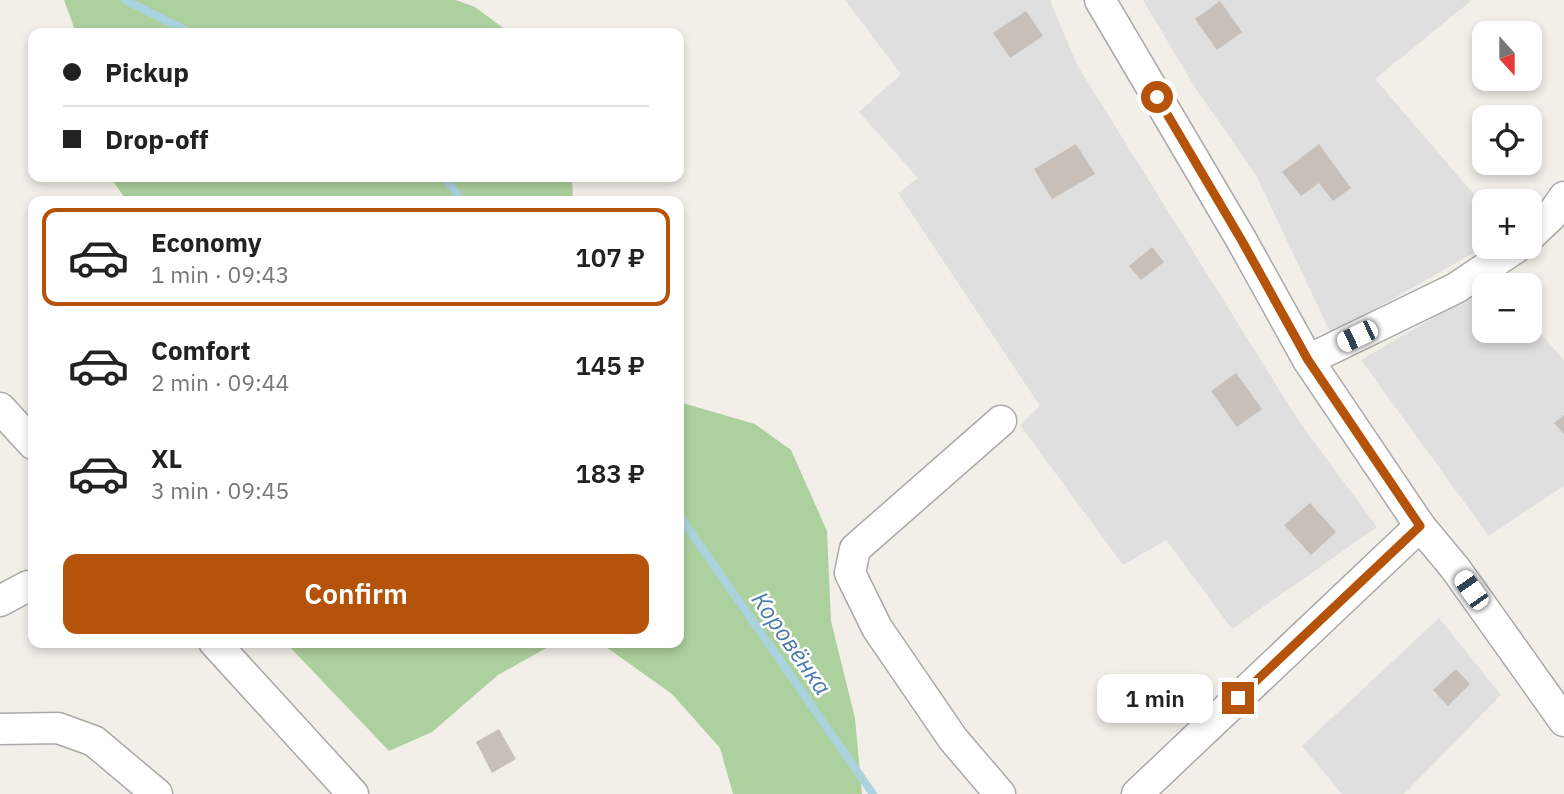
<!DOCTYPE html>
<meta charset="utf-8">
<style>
:root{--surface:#fff;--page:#f2f2f2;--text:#222;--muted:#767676;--line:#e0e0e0;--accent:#b45309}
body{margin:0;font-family:"IBM Plex Sans",sans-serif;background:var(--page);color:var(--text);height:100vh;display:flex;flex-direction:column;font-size:26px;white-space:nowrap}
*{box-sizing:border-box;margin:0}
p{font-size:23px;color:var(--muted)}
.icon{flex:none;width:38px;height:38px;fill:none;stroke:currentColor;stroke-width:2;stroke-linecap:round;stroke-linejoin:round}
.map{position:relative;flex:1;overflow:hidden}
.sheet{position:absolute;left:28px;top:196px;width:656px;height:452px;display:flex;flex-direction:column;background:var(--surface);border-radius:14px;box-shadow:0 4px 10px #0003}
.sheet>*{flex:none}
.guide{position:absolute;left:28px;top:28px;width:656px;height:154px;border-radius:14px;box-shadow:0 4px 10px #0003;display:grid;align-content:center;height:154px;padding:0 35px;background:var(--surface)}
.needle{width:46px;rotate:159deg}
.controls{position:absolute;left:1472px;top:21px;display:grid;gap:14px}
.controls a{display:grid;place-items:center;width:70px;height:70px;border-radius:14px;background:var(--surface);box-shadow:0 4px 10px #0003;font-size:35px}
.end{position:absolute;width:32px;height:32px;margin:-16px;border:9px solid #b45309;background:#fff;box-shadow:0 0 0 4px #fff}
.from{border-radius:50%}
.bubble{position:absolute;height:49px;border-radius:14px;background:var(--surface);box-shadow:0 4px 10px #0003;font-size:23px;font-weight:600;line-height:49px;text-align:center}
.car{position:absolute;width:21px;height:42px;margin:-21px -10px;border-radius:9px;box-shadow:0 0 5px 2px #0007;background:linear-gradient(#fff 24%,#345 0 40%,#fff 0 76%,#345 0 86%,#fff 0)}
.guide b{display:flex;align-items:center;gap:24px;height:66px;font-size:26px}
.guide b+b{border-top:2px solid var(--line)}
.guide i{width:18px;height:18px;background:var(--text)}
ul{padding:12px 0 0;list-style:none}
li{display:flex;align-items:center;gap:21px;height:98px;margin:0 14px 10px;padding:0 21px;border:4px solid transparent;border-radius:14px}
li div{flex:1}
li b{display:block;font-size:26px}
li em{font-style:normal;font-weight:600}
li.selected{border-color:var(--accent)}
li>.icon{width:63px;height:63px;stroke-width:1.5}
.action{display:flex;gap:14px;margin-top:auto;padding:14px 35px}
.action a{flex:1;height:80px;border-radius:14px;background:var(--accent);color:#fff;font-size:28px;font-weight:600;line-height:80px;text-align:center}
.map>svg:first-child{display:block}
</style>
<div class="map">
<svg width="1564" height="794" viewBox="0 0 1564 794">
<rect width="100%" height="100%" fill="#f2efe9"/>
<!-- residential -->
<g fill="#e0dfdf">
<polygon points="845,0 1050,0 1077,65 1300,423 1377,527 1232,629 1166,540 1123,565 1020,425 1040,406 898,193 918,178 859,112 901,74"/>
<polygon points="1143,0 1472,0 1375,79 1484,206 1484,247 1331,334 1256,175 1194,86"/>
<polygon points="1484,288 1484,331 1530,331 1530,322 1564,360 1564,486 1489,536 1361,360"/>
<polygon points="1439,618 1501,695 1404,794 1342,794 1302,746"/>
</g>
<!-- forest -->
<g fill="#add19e">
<polygon points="64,0 456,0 475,7 510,33 76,33"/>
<polygon points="110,177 572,177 573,201 127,201"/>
<polygon points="679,402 755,424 791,450 827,531 831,621 855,718 862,794 733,794 720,748 672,694 599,642 679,642"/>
<polygon points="285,642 557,642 498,675 432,732 389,751"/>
</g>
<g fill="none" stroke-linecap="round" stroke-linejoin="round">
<!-- stream -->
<g stroke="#aad3df" stroke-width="8">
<polyline points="125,0 191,33"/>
<polyline points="445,177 462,201"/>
<polyline points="679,515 873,794"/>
</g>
</g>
<!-- building -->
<g fill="#c7bfb8">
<polygon points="1220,1 1242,32 1217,50 1195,19"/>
<polygon points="1026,11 1043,36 1010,58 993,33"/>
<polygon points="1076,144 1095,174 1052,199 1034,169"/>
<polygon points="1319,144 1351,188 1333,201 1319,183 1301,196 1282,172"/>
<polygon points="1152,247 1164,262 1141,280 1129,266"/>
<polygon points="1236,373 1262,409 1237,427 1211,391"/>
<polygon points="1564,415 1564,434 1554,423"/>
<polygon points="1310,503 1336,532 1311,555 1284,525"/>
<polygon points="1456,669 1470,684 1448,706 1433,690"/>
<polygon points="499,729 516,759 492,773 476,742"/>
</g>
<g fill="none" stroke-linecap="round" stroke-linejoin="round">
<defs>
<g id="minor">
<polyline points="1100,0 1242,241 1308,360 1420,526 1455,568 1564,721"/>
<polyline points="1530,236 1551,216 1564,197"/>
<polyline points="1308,360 1456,288 1517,247"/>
<polyline points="0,408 33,444"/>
<polyline points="0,601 28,586"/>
<polyline points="214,642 353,794"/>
<polyline points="0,729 58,728 94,741 157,794"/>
<polyline points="1000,794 953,739 877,628 850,573 855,549 1001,421"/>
<polyline points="1137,794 1420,526"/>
</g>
</defs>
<!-- minor casing -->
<use href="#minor" stroke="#a9a9a9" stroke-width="33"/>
<!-- minor -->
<use href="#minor" stroke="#fff" stroke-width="30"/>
</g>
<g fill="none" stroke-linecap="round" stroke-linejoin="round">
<!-- route -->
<polyline stroke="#b45309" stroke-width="9" points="1157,97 1242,241 1308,360 1420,526 1238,698"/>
</g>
<g text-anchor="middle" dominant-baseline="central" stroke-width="5" stroke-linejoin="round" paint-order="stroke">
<!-- water labels -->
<g font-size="24" font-style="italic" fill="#4a7aab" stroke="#fff">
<text transform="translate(792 643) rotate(55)">Коровёнка</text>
</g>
</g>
</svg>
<div class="controls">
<a><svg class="needle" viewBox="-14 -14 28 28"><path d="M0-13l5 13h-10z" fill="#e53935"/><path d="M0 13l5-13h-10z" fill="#767676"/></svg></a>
<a><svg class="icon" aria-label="locate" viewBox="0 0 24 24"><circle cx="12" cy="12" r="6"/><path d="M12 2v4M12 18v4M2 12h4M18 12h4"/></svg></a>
<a>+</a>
<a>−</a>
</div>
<i class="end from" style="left:1157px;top:97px"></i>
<i class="end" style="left:1238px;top:698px"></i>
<div class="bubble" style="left:1097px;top:674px;width:116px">1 min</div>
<i class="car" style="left:1357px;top:336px;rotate:244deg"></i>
<i class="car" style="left:1471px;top:590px;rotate:325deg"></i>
<div class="guide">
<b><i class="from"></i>Pickup</b>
<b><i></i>Drop-off</b>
</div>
<section class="sheet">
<ul>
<li class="selected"><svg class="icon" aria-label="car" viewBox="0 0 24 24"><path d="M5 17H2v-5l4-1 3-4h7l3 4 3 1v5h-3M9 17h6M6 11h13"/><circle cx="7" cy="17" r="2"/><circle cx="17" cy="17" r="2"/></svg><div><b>Economy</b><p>1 min · 09:43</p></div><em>107 ₽</em></li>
<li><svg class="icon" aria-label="car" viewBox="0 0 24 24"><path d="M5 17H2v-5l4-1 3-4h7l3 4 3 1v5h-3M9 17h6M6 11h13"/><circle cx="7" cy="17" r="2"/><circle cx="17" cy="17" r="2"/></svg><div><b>Comfort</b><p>2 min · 09:44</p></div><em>145 ₽</em></li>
<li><svg class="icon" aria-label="car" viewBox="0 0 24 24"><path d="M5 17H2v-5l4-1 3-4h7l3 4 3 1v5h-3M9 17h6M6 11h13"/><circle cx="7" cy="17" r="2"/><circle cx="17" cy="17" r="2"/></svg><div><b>XL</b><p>3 min · 09:45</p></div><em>183 ₽</em></li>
</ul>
<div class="action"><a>Confirm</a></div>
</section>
</div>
